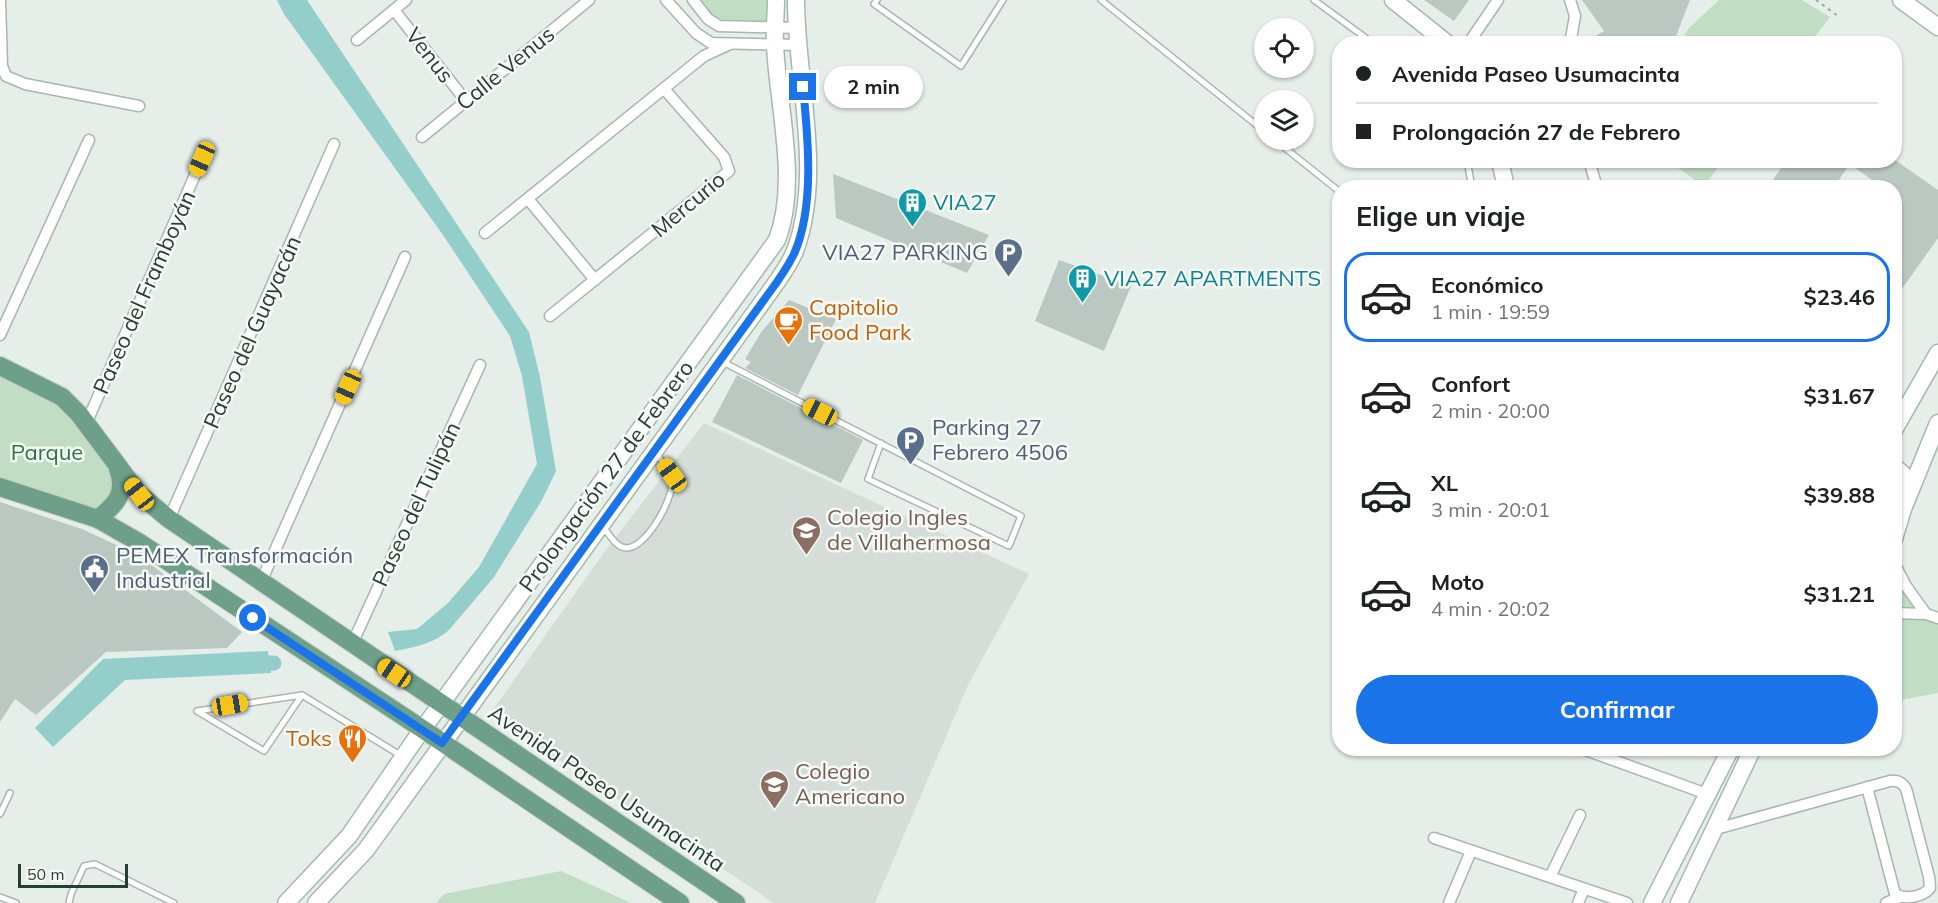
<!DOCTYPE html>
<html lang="es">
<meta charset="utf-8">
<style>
:root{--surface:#fff;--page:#f2f2f2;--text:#202124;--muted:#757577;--line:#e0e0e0;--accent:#1a73e8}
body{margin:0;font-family:Mulish,sans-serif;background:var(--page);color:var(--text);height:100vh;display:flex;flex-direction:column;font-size:22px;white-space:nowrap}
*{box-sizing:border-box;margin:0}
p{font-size:20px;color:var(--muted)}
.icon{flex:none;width:33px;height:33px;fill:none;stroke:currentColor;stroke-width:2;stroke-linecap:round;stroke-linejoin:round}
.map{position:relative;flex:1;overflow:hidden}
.sheet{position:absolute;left:1332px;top:180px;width:570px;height:576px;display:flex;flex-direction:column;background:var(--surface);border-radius:24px;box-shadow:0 2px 4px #0004}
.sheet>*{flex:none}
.top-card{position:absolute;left:1332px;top:36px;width:570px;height:132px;border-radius:24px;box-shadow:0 2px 4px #0004;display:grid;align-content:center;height:132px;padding:0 24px;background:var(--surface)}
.tools{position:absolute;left:1254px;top:18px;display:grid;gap:12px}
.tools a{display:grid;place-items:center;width:60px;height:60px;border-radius:50%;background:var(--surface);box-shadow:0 2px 4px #0004;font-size:30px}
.scale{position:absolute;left:18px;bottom:15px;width:110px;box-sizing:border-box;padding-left:6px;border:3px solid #263f33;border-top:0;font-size:16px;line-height:21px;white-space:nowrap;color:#263f33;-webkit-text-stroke:4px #f6faf7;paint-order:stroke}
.end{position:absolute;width:27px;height:27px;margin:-14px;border:8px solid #1a73e8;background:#fff;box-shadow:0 0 0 3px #fff}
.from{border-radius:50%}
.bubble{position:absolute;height:42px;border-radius:21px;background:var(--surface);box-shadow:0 2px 4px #0004;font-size:20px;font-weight:700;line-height:42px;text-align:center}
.car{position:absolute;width:18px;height:36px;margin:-18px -9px;border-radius:8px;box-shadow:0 0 4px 2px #0007;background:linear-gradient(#f5c518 24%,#345 0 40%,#f5c518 0 76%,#345 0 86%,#f5c518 0)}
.top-card b{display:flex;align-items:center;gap:21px;height:57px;font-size:22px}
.top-card b+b{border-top:2px solid var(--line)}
.top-card i{width:15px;height:15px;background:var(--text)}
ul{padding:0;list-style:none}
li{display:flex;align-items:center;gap:18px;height:90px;margin:0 12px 9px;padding:0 12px;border:3px solid transparent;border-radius:24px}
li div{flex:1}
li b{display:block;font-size:22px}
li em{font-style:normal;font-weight:700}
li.current{border-color:var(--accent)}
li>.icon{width:54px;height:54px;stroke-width:1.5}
h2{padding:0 24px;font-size:27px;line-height:72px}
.primary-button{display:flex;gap:12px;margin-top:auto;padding:12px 24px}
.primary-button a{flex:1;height:69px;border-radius:36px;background:var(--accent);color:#fff;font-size:24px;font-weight:700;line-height:69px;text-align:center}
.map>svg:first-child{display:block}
</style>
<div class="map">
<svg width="1938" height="903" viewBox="0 0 1938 903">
<rect width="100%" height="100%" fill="#e6eee9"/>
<!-- built -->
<polygon fill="#d4ddd7" points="704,423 1029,574 968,685 875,903 774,903 490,714 605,551"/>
<!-- green -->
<g fill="#c1ddc3">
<polygon points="693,0 776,0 775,27 719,26"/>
<polygon points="1719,0 1802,0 1830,17 1810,43 1681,43 1688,29"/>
<polygon points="1668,161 1723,161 1704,186"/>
<polygon points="0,367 71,406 121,489 98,519 0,487"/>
<polygon points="1894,563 1906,586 1938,618 1938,693 1895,701"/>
<polygon points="561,871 631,903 436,903 444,894"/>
</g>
<!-- water -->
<g fill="#93cecb">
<path d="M277,0H307L529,332L540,377L556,471L542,500L494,577L449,630C433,644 415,647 395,651L388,632L417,629L448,603L479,567L537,464L522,376L510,336L443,235L284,14Z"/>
<polygon points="268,651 271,673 125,680 53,747 35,728 103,659"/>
</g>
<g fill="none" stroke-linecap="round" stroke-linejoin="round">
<!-- canal -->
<polyline stroke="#93cecb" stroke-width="15" points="249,664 274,663"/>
</g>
<!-- building -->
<g fill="#bbc8c1">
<polygon points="1424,0 1469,0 1454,21"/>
<polygon points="1582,0 1690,0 1673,44 1582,44 1604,31"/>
<polygon points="1787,160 1895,160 1938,190 1938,238 1894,300 1894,188 1883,188 1850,164 1833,188 1767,188"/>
<polygon points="833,174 989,235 967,273 836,218"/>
<polygon points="1059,260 1131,286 1104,351 1035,321"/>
<polygon points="789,300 836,319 798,395 745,368 751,362 745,359 762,331"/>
<polygon points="737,375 863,440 841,483 712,422"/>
<polygon points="0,502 82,529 138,555 242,632 227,648 106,652 36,715 15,699 0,722"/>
</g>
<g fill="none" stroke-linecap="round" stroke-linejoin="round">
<defs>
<g id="lane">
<polyline points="877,0 874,4 961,66 1003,0"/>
<polyline points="1101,0 1264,131"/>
<polyline points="1314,0 1374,44"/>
<polyline points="1275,140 1340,192"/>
<polyline points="1467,160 1472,188"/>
<polyline points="723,362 1021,516 1009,546 868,479 881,443"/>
<path d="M603,527C610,535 616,548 627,548C648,547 676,494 672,477C670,469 661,460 656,454"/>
<polyline points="302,695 264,751 197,711 302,695 400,755"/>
<polyline points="0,814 10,793"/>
<polyline points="0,897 16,903"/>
<polyline points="69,903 71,894 84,866 95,864 174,903"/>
</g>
<g id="street">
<polyline points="0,0 2,66 6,76 25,84 139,106"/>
<polyline points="666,0 696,33 711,43 799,45"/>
<polyline points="693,0 708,19 719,26 798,28"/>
<polyline points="1570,0 1575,16 1570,44"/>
<polyline points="394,10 466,101"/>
<polyline points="357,40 406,0"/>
<polyline points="1468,44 1498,0"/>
<polyline points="422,137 589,0"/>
<polyline points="1589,160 1597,188"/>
<polyline points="528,199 595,280"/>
<polyline points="485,233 704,56 730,44"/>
<polyline points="550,316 729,171 724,157 665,90"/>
<polyline points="0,335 89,140"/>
<polyline points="86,424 202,159"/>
<polyline points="169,519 334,144"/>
<polyline points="1894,563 1906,586 1926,614"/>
<polyline points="261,582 405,257"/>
<polyline points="1894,613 1926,614 1938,618"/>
<polyline points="352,644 480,365"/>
<polyline points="1580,748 1707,794"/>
<path d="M1716,829L1890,781C1899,780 1905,784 1907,792L1929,877L1930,888C1923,897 1905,900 1895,894L1867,787"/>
<polyline points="1434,838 1627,903"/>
<polyline points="1550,877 1580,815"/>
<polyline points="1449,903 1471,851"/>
<polyline points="1578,903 1584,889"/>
<polyline points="1886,903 1900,897"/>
</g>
<g id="secondary">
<polyline points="1393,0 1448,44"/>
<polyline points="1901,0 1938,27"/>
<polyline points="1500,160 1506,188"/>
<polyline points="1894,430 1938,353"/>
<path d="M1894,467C1910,477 1907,483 1905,499"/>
<polyline points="1894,539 1903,509 1938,423"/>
<path d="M286,903L349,836L412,744L777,240C799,182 778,107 775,46C774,31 776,15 776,0"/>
<path d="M316,903L366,850L769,293C778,280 789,266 795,251C824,173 796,80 796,0"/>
<polyline points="1652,903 1731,748"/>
<polyline points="1679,903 1753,748"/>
</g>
<g id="primary">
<polyline points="0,366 62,397 79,414 139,494 169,519 736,903"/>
<polyline points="0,487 98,519 140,543 424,730 680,903"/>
<path d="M98,519C116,504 127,494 118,469"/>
</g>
</defs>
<!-- lane casing -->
<use href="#lane" stroke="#a9b6af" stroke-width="8"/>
<!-- street casing -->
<use href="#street" stroke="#a9b6af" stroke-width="13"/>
<!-- secondary casing -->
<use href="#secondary" stroke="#a5b9ae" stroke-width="19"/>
<!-- primary casing -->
<use href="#primary" stroke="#c2c9c6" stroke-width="20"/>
<!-- path -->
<polyline stroke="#89af9b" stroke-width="2" stroke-dasharray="3 4.5" stroke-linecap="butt" points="1816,0 1838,16"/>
<!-- lane -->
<use href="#lane" stroke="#fff" stroke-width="5"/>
<!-- street -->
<use href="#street" stroke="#fff" stroke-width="10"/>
<!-- secondary -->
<use href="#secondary" stroke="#fff" stroke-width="16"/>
<!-- primary -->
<use href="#primary" stroke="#6ea089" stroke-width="18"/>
</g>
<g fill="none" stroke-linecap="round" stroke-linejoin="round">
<!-- route -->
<path stroke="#1a73e8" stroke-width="8" d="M253,618L442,743L769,293C778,281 787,268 794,254C815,207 808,137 803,87"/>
</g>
<!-- icons -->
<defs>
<symbol id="building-pin" viewBox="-11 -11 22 30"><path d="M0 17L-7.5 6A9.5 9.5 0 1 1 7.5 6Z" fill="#0f9aa8" stroke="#f6faf7"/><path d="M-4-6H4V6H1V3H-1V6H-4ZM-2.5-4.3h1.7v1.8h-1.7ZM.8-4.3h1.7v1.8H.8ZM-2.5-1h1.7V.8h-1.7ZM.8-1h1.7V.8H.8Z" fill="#fff"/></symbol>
<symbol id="parking-pin" viewBox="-11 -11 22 30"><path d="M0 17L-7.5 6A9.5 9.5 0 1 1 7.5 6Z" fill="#5c6f8a" stroke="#f6faf7"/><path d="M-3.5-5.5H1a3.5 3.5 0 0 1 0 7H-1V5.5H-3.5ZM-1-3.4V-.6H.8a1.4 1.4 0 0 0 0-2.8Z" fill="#fff"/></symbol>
<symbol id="cafe-pin" viewBox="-11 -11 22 30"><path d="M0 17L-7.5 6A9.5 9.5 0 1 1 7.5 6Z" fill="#e8710a" stroke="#f6faf7"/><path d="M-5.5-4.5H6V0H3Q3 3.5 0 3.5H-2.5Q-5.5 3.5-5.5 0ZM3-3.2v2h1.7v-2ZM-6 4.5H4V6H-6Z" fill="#fff"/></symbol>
<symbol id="school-pin" viewBox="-11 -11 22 30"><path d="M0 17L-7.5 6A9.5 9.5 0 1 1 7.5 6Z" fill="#8d6e63" stroke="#f6faf7"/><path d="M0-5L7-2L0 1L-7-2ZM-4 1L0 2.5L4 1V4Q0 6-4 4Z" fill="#fff"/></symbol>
<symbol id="civic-pin" viewBox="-11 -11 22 30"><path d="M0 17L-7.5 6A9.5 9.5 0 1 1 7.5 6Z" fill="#5c6f8a" stroke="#f6faf7"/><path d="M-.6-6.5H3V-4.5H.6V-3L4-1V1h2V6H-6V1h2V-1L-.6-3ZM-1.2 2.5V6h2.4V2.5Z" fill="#fff"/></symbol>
<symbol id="restaurant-pin" viewBox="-11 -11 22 30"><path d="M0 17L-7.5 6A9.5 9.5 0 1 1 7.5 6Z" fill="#e8710a" stroke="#f6faf7"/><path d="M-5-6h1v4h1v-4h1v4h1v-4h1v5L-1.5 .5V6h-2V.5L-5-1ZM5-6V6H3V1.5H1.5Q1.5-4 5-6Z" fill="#fff"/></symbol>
</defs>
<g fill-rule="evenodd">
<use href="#building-pin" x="896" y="186" width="33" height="45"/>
<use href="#parking-pin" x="992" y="236" width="33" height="45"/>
<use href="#building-pin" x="1066" y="262" width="33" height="45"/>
<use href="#cafe-pin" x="772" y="304" width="33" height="45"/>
<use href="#parking-pin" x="894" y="424" width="33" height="45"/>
<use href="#school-pin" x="790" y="514" width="33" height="45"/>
<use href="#civic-pin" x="78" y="552" width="33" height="45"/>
<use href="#restaurant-pin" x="336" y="722" width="33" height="45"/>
<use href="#school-pin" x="758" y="768" width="33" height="45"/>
</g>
<g text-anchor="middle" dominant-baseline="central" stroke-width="5" stroke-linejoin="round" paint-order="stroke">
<!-- street labels -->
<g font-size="22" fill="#263f33" stroke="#f6faf7">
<text transform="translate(430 55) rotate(52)">Venus</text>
<text transform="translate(505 68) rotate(-39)">Calle Venus</text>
<text transform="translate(688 204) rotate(-40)">Mercurio</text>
<text transform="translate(144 292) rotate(-66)">Paseo del Framboyán</text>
<text transform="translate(252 332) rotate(-66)">Paseo del Guayacán</text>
<text transform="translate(606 476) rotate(-54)">Prolongación 27 de Febrero</text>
<text transform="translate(416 504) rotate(-65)">Paseo del Tulipán</text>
<text transform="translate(607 788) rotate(34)">Avenida Paseo Usumacinta</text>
</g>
<!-- culture labels -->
<g font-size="22" fill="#0d838f" stroke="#f6faf7" text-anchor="start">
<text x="933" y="202">VIA27</text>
<text x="1104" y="278">VIA27 APARTMENTS</text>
</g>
<!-- service labels -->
<g font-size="22" fill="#4e5e75" stroke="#f6faf7" text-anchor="start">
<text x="988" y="252" text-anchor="end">VIA27 PARKING</text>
<text x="932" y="427">Parking 27<tspan x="932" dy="25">Febrero 4506</tspan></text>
<text x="116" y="555">PEMEX Transformación<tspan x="116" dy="25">Industrial</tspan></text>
</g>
<!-- food labels -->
<g font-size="22" fill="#c56008" stroke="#f6faf7" text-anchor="start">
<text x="809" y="307">Capitolio<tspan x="809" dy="25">Food Park</tspan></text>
<text x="332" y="738" text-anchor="end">Toks</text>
</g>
<!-- park labels -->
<g font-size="22" fill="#33733f" stroke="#f6faf7">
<text x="47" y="452">Parque</text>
</g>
<!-- education labels -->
<g font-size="22" fill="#785e54" stroke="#f6faf7" text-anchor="start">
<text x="827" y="517">Colegio Ingles<tspan x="827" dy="25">de Villahermosa</tspan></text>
<text x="795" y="771">Colegio<tspan x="795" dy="25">Americano</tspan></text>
</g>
</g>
</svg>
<div class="tools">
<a><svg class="icon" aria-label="locate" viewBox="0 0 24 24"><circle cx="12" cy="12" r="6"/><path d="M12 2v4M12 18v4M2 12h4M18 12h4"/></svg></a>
<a><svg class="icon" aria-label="layers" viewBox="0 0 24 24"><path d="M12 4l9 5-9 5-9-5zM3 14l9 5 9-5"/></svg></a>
</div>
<div class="scale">50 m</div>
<i class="end from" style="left:253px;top:618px"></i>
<i class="end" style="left:803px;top:87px"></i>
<div class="bubble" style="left:824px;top:66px;width:99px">2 min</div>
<i class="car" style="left:202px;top:159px;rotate:204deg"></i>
<i class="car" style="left:348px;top:387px;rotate:204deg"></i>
<i class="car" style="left:820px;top:412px;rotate:297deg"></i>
<i class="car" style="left:672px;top:475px;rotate:324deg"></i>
<i class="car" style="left:139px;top:494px;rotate:322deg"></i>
<i class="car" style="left:394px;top:673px;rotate:304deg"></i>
<i class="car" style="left:230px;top:705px;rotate:80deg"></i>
<div class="top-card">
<b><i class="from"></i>Avenida Paseo Usumacinta</b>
<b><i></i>Prolongación 27 de Febrero</b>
</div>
<section class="sheet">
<h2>Elige un viaje</h2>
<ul>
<li class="current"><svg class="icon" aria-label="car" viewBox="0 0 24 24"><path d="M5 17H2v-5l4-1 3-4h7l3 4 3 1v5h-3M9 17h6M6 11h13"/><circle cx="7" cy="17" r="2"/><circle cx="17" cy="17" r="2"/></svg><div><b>Económico</b><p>1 min · 19:59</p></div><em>$23.46</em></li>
<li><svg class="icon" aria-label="car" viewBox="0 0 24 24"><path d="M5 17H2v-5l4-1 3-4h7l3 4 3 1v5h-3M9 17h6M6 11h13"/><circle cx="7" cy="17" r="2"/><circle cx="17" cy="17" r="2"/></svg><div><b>Confort</b><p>2 min · 20:00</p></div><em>$31.67</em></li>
<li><svg class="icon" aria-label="car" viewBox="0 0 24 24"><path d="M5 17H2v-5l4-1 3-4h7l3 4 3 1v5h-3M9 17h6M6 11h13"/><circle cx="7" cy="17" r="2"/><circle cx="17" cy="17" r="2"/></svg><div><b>XL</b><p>3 min · 20:01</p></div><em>$39.88</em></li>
<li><svg class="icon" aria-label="car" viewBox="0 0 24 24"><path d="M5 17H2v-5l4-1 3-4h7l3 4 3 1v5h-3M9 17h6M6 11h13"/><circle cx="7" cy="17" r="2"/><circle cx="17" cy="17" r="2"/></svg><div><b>Moto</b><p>4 min · 20:02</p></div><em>$31.21</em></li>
</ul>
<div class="primary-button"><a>Confirmar</a></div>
</section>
</div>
